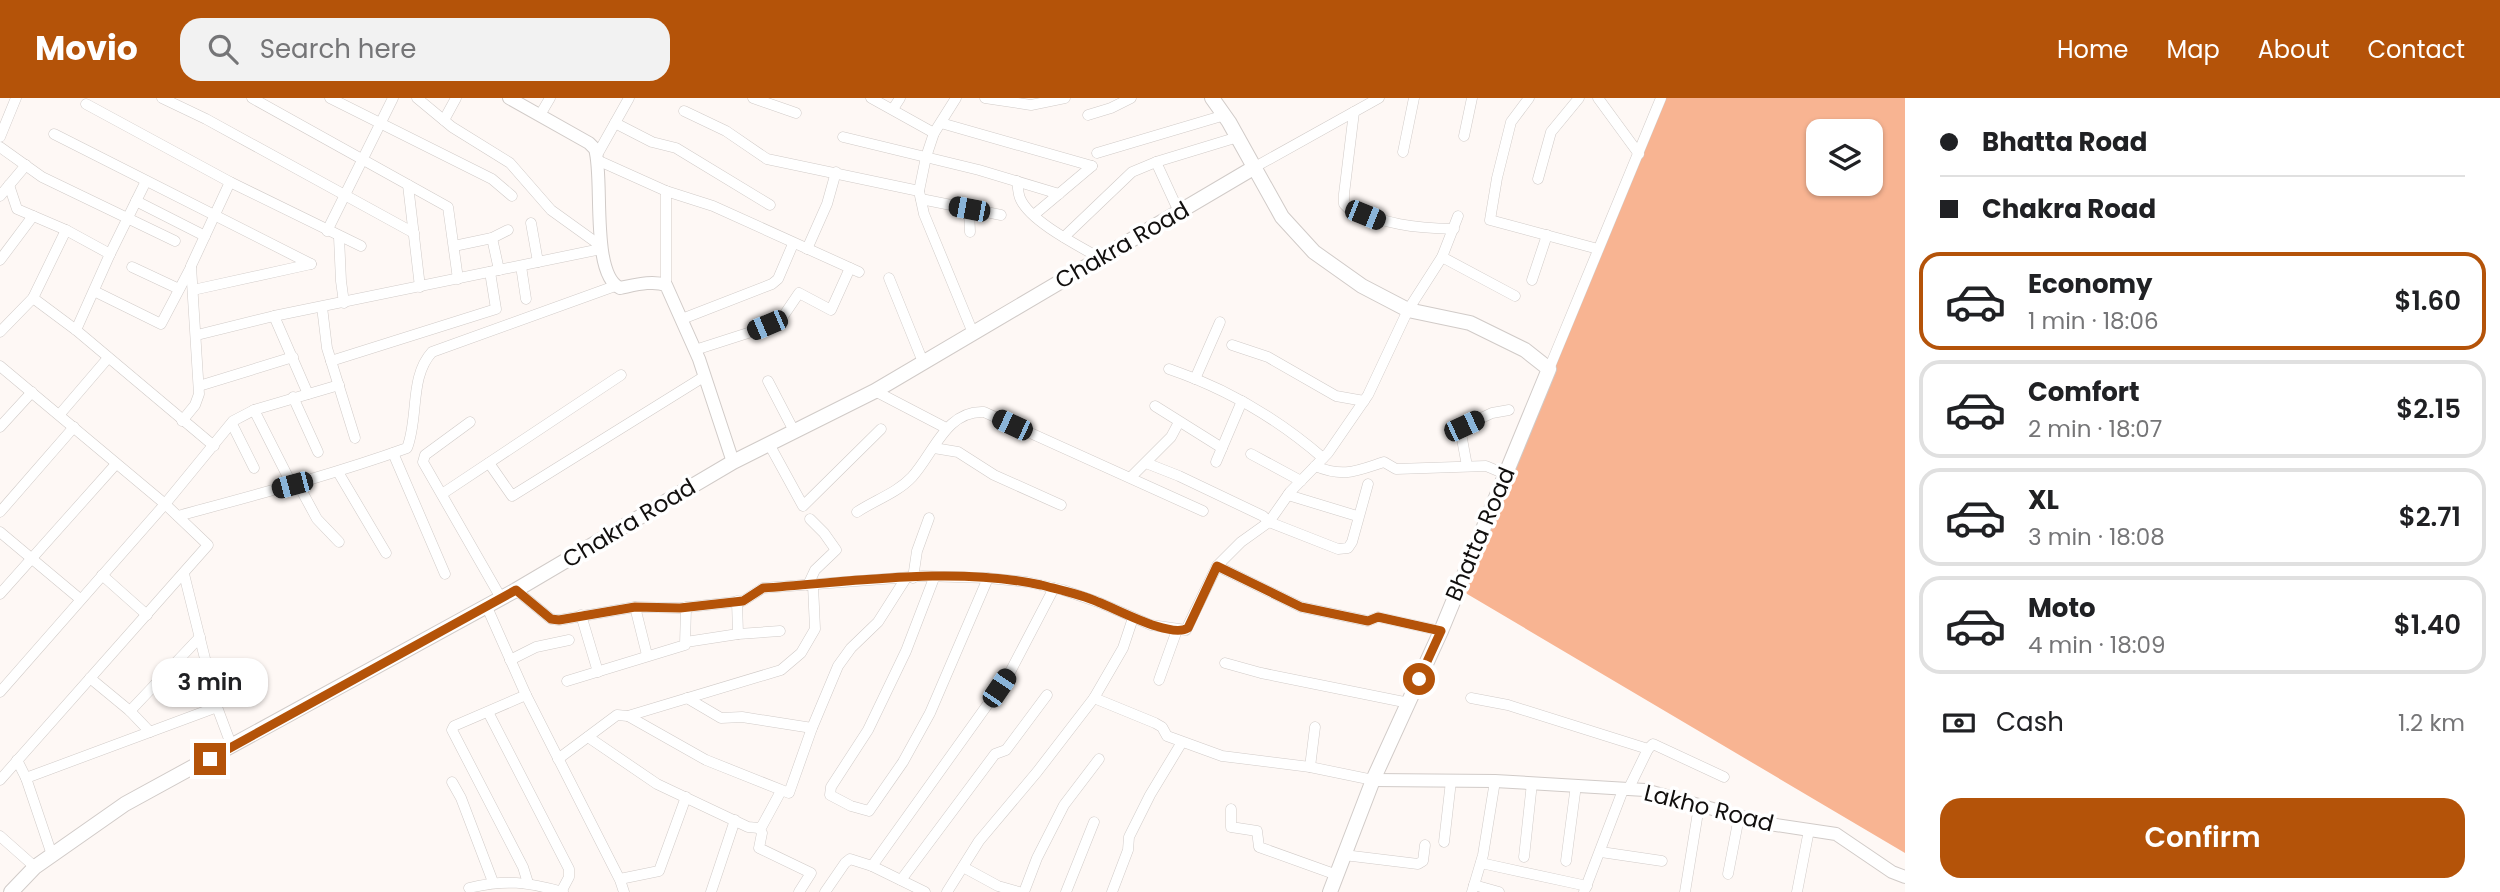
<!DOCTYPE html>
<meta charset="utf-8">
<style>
:root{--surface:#fff;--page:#f2f2f2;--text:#202124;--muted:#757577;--line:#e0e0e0;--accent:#b45309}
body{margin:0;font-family:Poppins,sans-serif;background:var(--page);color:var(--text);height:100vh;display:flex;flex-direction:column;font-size:26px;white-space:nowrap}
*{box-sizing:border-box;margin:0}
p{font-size:23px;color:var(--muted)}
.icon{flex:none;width:38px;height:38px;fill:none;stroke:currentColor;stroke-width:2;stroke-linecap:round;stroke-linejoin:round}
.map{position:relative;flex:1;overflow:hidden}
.drawer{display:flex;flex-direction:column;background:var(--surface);width:595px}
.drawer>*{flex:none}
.top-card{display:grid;align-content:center;height:154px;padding:0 35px;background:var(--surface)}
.tools{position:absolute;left:1806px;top:21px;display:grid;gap:14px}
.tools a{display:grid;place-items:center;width:77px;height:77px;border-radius:14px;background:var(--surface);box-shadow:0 2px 5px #0004;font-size:35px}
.end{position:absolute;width:32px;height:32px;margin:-16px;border:9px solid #b45309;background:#fff;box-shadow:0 0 0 4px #fff}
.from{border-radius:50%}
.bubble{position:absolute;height:49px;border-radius:21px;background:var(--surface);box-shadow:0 2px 5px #0004;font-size:23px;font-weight:600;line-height:49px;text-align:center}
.car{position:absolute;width:21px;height:42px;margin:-21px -10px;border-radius:9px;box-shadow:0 0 5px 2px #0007;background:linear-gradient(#222 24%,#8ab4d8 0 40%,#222 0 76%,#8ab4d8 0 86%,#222 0)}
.top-card b{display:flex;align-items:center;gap:24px;height:66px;font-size:26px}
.top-card b+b{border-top:2px solid var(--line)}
.top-card i{width:18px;height:18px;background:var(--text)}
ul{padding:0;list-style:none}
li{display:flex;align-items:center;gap:21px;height:98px;margin:0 14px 10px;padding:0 21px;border:4px solid var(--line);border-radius:21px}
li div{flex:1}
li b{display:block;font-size:26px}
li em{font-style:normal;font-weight:600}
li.current{border-color:var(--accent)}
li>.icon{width:63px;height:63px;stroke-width:1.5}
.pay{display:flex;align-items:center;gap:18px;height:77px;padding:0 35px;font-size:26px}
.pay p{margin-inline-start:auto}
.primary-button{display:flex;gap:14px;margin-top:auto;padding:14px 35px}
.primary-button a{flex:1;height:80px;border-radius:21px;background:var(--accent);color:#fff;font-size:28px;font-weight:600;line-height:80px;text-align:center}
header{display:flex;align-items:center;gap:42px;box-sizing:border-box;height:98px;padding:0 35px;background:var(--accent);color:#fff}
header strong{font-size:33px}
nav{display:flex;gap:38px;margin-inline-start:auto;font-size:24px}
.search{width:490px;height:63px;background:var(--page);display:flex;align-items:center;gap:18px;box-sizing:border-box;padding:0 24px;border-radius:21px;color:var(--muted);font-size:26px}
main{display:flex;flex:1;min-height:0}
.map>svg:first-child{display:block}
</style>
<header>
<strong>Movio</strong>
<div class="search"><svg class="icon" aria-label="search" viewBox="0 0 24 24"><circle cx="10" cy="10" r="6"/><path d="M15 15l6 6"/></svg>Search here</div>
<nav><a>Home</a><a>Map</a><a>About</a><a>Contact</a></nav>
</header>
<main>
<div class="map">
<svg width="1905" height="794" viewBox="0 0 1905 794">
<rect width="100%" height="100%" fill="#fef8f5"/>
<!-- green -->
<path fill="#f8b492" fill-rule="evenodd" d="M1661,0H1905V755L1457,490ZM1818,33H1871V86H1818Z"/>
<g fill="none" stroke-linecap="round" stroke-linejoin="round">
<defs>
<g id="minor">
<polyline points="162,0 206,21 414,135"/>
<polyline points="252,0 448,109 458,181"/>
<polyline points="330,0 492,81 512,98"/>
<polyline points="753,0 796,15"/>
<polyline points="871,0 934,35"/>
<polyline points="956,0 934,35 926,59 919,93 924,116 973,235"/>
<polyline points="985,0 1031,7 1065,0"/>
<polyline points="1529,0 1511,24 1497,80 1490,122 1598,151"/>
<polyline points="1598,0 1639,56"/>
<polyline points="86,6 230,84 361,148"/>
<polyline points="893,11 900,0"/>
<polyline points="684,13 726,33 767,61 919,93"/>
<path d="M1354,14L1344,96V106L1348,110C1387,126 1411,130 1454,131"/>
<polyline points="540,17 550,0"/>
<polyline points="1088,17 1111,10 1131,0"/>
<polyline points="444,22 456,0"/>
<polyline points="615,25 652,44 676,50 770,107"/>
<polyline points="941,25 1092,68"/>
<polyline points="54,36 311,166"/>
<polyline points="1464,38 1472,0"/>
<polyline points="0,39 16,0"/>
<polyline points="843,39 979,72 1059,96"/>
<polyline points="0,49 42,79 175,143"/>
<polyline points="1403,54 1414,0"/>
<polyline points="1097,55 1225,17"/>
<polyline points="597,57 629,0"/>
<polyline points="597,62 666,93 666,187"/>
<polyline points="1156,64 1179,114"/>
<polyline points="1255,69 1379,0"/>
<polyline points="1538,81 1551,34 1579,0"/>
<path d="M1017,83C1018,89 1018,95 1020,100C1029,123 1079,148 1100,160"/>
<polyline points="9,87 17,111 66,132 110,156 76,232"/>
<polyline points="408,87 420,189"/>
<polyline points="666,93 713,108 859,174"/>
<polyline points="0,98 26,67"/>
<polyline points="921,101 1001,117"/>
<polyline points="136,103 205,138"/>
<polyline points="969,111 970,134"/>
<polyline points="1035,116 1092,68"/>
<polyline points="531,125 538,164"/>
<polyline points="327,133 393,0"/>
<polyline points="339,139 341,183 344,205"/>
<polyline points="1064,139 1132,74 1156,64 1238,39"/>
<polyline points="492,140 499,172"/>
<polyline points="454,148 492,140 508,132"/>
<polyline points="807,151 827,106 836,74"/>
<polyline points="110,156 146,83"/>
<polyline points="1442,159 1515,198"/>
<polyline points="0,162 33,118"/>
<polyline points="521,168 526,201"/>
<polyline points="132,169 179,191"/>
<polyline points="889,180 923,264"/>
<polyline points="1532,182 1547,137"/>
<polyline points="193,192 311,166"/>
<polyline points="94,193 161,226 191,169"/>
<polyline points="33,200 76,232 214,348"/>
<polyline points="322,209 327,250 355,340"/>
<polyline points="274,218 308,296"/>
<polyline points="682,221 772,186 778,181 793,146"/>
<polyline points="0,234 33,200 66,132"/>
<polyline points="197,237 274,218 596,152 601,148 551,112 510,65 452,29 417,0"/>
<polyline points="1232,247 1268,259 1336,298 1364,303"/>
<polyline points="695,252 751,234 782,220 799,195 831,212 850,170"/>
<polyline points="331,263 496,211 490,174"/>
<polyline points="0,268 165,406 208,447 0,682"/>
<path d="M1169,271C1225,290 1278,321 1323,360"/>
<polyline points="1549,271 1661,0"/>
<polyline points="1195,281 1220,224"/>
<polyline points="768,283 794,333"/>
<polyline points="199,288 293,259"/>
<polyline points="875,293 946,330"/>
<polyline points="293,299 318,354"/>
<polyline points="1155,308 1222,350"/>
<polyline points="254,312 292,387"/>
<polyline points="60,316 108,260"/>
<polyline points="182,323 195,307 199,296 191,168 230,84"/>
<polyline points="470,324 425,357 423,364 501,500"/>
<polyline points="232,326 254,370"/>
<polyline points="0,329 32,294"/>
<polyline points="769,346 803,408 881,331"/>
<polyline points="934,350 958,354 994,377 1061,407"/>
<polyline points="393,355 445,476"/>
<polyline points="1251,356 1301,383"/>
<polyline points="1216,364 1242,303"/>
<polyline points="489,365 512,398 705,278"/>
<polyline points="1146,365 1179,378 1263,418 1269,424 1338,451 1348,450 1352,444 1368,386"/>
<path d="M1315,368C1344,380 1356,373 1384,364L1396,371L1486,368L1505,376"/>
<polyline points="1467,368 1460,330 1492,315 1509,312"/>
<polyline points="338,374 386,455"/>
<polyline points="1131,379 1171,339 1179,324"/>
<polyline points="298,386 317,421 339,444"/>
<polyline points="442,396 621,277"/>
<polyline points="1288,397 1357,418"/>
<polyline points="0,414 74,329"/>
<path d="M857,414C875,402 897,395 912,379C934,355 946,312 984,314L1203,413"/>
<path d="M178,418C255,397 332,377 407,350C419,320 409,279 432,254L615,188"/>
<polyline points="0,434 80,501"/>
<polyline points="1217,468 1301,509 1368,523 1378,519 1441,533"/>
<polyline points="184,476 217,609 232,649"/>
<polyline points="102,477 147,517"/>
<polyline points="913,480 917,453 929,420"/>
<polyline points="934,480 906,553 868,632 831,689 830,697 851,708 869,713 871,710 903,664 930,615 988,480"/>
<polyline points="808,487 815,472 836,452 824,435 810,421"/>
<polyline points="516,492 551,521 559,522 635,509 680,510 743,503 763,490 923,478 988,480 1027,484 1063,492 1098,504 1151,527 1186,532 1217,468 1241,444 1269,424 1290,394 1328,355 1368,297 1408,212 1442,159 1458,118"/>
<polyline points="0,496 116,366"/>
<polyline points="486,507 526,597 620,782 624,794"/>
<polyline points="635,509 647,557"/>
<polyline points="581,517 598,574"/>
<polyline points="738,536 780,533"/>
<polyline points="686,544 738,536 737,503"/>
<polyline points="510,562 536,549 569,542"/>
<polyline points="1225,565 1261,575 1409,605"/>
<polyline points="90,580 130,613 150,634"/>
<polyline points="1159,582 1177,532"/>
<polyline points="567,583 685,547 686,509"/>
<polyline points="0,594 165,406 233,323 254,312 339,287"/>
<polyline points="526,597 454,628 452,632 523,769 528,785"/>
<polyline points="687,600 721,620 742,619 812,630"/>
<polyline points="1094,600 1155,625 1162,629 1167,638 1222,658 1310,669 1373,682"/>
<polyline points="1471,600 1508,607 1648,651"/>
<polyline points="130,613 200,539"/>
<polyline points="488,614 569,771 569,779 561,794"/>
<polyline points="628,618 706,662 789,695 812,630 838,568 851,550 878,524 906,480"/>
<polyline points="588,639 657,686 748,729 759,730 762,728 781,693"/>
<polyline points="558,661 617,617 628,618 781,572 801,555 815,531 813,487"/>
<polyline points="17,662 26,680 52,757"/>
<polyline points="1310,669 1315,629"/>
<polyline points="26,680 217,609"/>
<polyline points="452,684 461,700 493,784"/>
<polyline points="1628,692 1648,651 1653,646 1724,679"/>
<polyline points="1231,711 1231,729 1257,733 1259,749 1337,777"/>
<polyline points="759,730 762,735 759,750 811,775 799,794"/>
<polyline points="0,738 35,769"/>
<polyline points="1444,744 1451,683"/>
<polyline points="1601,754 1662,763"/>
<polyline points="1344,757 1418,766 1423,763 1425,747"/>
<polyline points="1524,759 1532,685"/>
<polyline points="1566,763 1576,687"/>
<polyline points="1481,765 1587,788"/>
<polyline points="963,769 998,788 1019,794"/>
<polyline points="1728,776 1739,719"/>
<polyline points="620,781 659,773 686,699"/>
<polyline points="901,782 995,656 1006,652 1047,597"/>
<polyline points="1474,787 1499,794"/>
<path d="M469,790C505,781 528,784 563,794"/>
<polyline points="711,794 735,722"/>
<polyline points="825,794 845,765 850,761 872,768"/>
<polyline points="925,794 872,768 1008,578 1054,490"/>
<polyline points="947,794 979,743 1037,674 1094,600 1123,550 1133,520"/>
<polyline points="1024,794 1037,760 1064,707 1099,661"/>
<polyline points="1066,794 1094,724"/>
<polyline points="1112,794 1128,752 1129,739 1150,697 1182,644"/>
<polyline points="1472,794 1483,757 1495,683"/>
<polyline points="1584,794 1623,692"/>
<polyline points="1685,794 1699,708"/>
<polyline points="1797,794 1809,732"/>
</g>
<g id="tertiary">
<path d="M509,0L589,45L595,51C604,79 590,176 620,190C635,187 652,182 666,187L699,261L733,364"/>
<polyline points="1373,682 1495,683 1645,692 1763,725 1836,736 1892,774 1905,779"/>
</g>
<g id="secondary">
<polyline points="1212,0 1229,24 1282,119 1314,154 1362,188 1408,212 1470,225 1525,252 1549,271 1441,533 1373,682 1330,794"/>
<polyline points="11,794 35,769 125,706 516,492 733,364 875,293 1255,69"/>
</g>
</defs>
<!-- minor casing -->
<use href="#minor" stroke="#d1cbc8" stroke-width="11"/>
<!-- tertiary casing -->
<use href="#tertiary" stroke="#d1cbc8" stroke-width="14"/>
<!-- secondary casing -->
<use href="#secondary" stroke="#d1cbc8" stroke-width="16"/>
<!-- minor -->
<use href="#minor" stroke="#fff" stroke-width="10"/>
<!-- tertiary -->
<use href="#tertiary" stroke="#fff" stroke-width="12"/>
<!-- secondary -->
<use href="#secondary" stroke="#fff" stroke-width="14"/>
</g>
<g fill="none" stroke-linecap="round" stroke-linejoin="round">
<!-- route -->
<path stroke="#b45309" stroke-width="9" d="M210,661L516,492L551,521L559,522L635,509L680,510L743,503L763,490C852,484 954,468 1041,487C1060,492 1080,496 1098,504C1117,511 1171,541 1188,530L1217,468L1301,509L1368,523L1378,519L1441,533L1419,581"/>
</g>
<g text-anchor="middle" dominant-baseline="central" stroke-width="7" stroke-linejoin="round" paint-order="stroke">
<!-- street labels -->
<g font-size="23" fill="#110f0e" stroke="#fff">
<text transform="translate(1122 147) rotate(-30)">Chakra Road</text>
<text transform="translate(629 425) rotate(-31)">Chakra Road</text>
<text transform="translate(1480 436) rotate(-67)">Bhatta Road</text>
<text transform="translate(1709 710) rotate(14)">Lakho Road</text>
</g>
</g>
</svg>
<div class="tools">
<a><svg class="icon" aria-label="layers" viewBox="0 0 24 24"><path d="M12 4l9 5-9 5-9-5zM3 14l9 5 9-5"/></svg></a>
</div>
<i class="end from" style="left:1419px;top:581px"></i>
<i class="end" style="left:210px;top:661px"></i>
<div class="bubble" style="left:152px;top:560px;width:116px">3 min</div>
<i class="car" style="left:969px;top:111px;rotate:281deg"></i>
<i class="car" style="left:1365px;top:117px;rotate:112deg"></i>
<i class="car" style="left:767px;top:227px;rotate:247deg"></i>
<i class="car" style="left:1012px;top:327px;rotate:295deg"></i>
<i class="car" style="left:1464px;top:328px;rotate:65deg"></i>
<i class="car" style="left:292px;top:387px;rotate:255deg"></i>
<i class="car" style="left:999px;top:590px;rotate:34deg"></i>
</div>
<section class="drawer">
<div class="top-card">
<b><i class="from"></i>Bhatta Road</b>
<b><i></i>Chakra Road</b>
</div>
<ul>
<li class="current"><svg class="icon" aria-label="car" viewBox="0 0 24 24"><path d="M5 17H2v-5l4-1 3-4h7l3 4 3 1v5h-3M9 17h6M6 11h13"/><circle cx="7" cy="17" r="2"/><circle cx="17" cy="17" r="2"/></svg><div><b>Economy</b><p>1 min · 18:06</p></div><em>$1.60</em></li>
<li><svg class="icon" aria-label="car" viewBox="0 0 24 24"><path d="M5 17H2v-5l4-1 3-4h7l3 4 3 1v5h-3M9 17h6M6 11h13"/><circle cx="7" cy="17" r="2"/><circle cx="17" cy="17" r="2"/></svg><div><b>Comfort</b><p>2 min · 18:07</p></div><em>$2.15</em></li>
<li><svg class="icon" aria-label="car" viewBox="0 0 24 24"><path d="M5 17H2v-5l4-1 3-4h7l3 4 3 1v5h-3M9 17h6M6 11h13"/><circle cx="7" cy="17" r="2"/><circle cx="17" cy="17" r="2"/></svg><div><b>XL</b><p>3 min · 18:08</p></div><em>$2.71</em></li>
<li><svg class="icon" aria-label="car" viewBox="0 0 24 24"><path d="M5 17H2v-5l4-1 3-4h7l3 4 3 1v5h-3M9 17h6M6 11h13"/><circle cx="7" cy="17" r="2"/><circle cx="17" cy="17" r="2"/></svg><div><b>Moto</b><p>4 min · 18:09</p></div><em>$1.40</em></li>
</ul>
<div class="pay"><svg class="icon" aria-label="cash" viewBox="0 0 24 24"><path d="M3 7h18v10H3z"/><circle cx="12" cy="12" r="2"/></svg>Cash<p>1.2 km</p></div>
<div class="primary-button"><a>Confirm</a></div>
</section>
</main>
